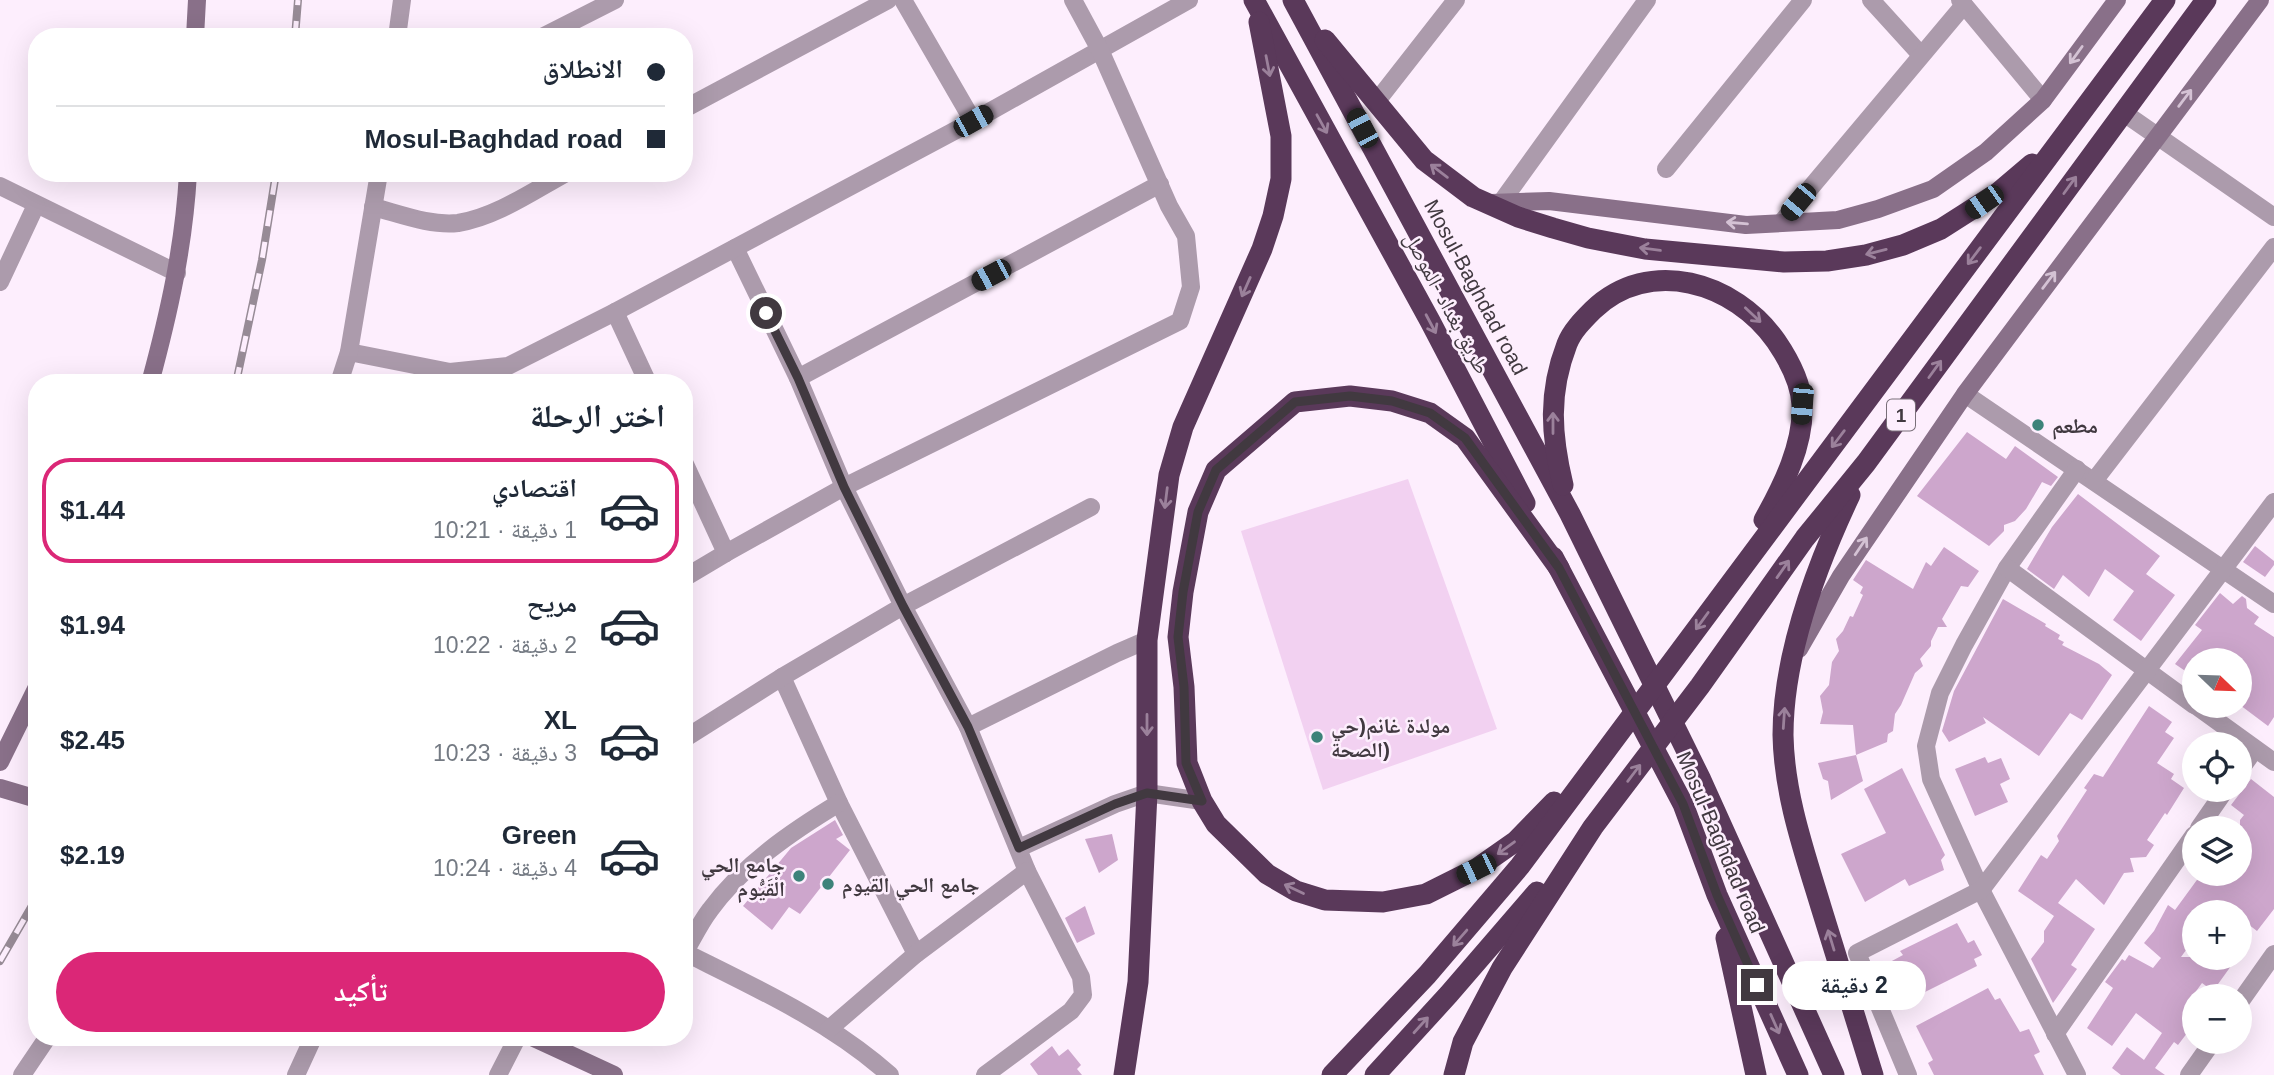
<!DOCTYPE html>
<html lang="ar">
<meta charset="utf-8">
<style>
:root{--surface:#fff;--page:#f6f6f7;--text:#1f2937;--muted:#747a83;--line:#e0e1e3;--accent:#db2777}
body{margin:0;font-family:Helvetica,"Noto Naskh Arabic",sans-serif;background:var(--page);color:var(--text);direction:rtl;height:100vh;display:flex;flex-direction:column;font-size:26px;white-space:nowrap}
*{box-sizing:border-box;margin:0}
p{font-size:23px;color:var(--muted)}
.icon{flex:none;width:38px;height:38px;fill:none;stroke:currentColor;stroke-width:2;stroke-linecap:round;stroke-linejoin:round}
.map{position:relative;flex:1;overflow:hidden;direction:ltr}
.sheet{position:absolute;left:28px;top:374px;width:665px;height:672px;display:flex;flex-direction:column;background:var(--surface);border-radius:28px;box-shadow:0 7px 28px #0002;direction:rtl}
.sheet>*{flex:none}
.top-card{position:absolute;left:28px;top:28px;width:665px;height:154px;border-radius:28px;box-shadow:0 7px 28px #0002;direction:rtl;display:grid;align-content:center;height:154px;padding:0 28px;background:var(--surface)}
.needle{width:46px;rotate:113deg}
.controls{position:absolute;left:2182px;top:648px;display:grid;gap:14px}
.controls a{display:grid;place-items:center;width:70px;height:70px;border-radius:50%;background:var(--surface);box-shadow:0 7px 28px #0002;font-size:35px}
.end{position:absolute;width:32px;height:32px;margin:-16px;border:9px solid #413940;background:#fff;box-shadow:0 0 0 4px #fff}
.from{border-radius:50%}
.bubble{position:absolute;height:49px;border-radius:24px;background:var(--surface);box-shadow:0 7px 28px #0002;font-size:23px;font-weight:800;line-height:49px;text-align:center;direction:rtl}
.car{position:absolute;width:21px;height:42px;margin:-21px -10px;border-radius:9px;box-shadow:0 0 5px 2px #0007;background:linear-gradient(#222 24%,#8ab4d8 0 40%,#222 0 76%,#8ab4d8 0 86%,#222 0)}
.top-card b{display:flex;align-items:center;gap:24px;height:66px;font-size:26px}
.top-card b+b{border-top:2px solid var(--line)}
.top-card i{width:18px;height:18px;background:var(--text)}
ul{padding:0;list-style:none}
li{display:flex;align-items:center;gap:21px;height:105px;margin:0 14px 10px;padding:0 14px;border:4px solid transparent;border-radius:28px}
li div{flex:1}
li b{display:block;font-size:26px}
li em{font-style:normal;font-weight:800}
li.current{border-color:var(--accent)}
li>.icon{width:63px;height:63px;stroke-width:1.5}
h2{padding:0 28px;font-size:32px;line-height:84px}
.action{display:flex;gap:14px;margin-top:auto;padding:14px 28px}
.action a{flex:1;height:80px;border-radius:42px;background:var(--accent);color:#fff;font-size:28px;font-weight:800;line-height:80px;text-align:center}
.map>svg:first-child{display:block}
</style>
<div class="map">
<svg width="2274" height="1075" viewBox="0 0 2274 1075">
<rect width="100%" height="100%" fill="#fdeefd"/>
<!-- green -->
<polygon fill="#f2d1f1" points="1408,479 1497,729 1323,790 1241,531"/>
<!-- building -->
<g fill="#cda6cc">
<polygon points="1967,432 2006,459 2015,446 2058,477 2051,486 2042,482 2026,509 2015,521 2004,525 2004,531 1989,546 1917,496"/>
<polygon points="2078,494 2160,556 2146,574 2175,595 2141,641 2113,620 2134,591 2105,569 2089,597 2063,575 2054,589 2027,569 2052,527"/>
<polygon points="2255,546 2274,561 2274,565 2265,577 2243,562"/>
<polygon points="1944,547 1979,571 1968,587 1961,586 1942,619 1947,627 1938,627 1931,641 1931,646 1920,659 1923,666 1915,673 1901,705 1895,714 1893,731 1888,734 1887,742 1856,755 1853,725 1820,724 1823,712 1820,696 1829,685 1832,662 1839,651 1836,639 1843,631 1850,616 1853,617 1863,595 1860,593 1863,587 1853,580 1866,560 1913,589 1926,562 1931,566"/>
<polygon points="2220,593 2233,604 2242,596 2246,599 2247,608 2259,617 2254,624 2274,637 2274,717 2268,726 2240,705 2240,660 2194,660 2194,677 2175,664 2202,630 2195,625"/>
<polygon points="2003,599 2046,624 2045,626 2060,635 2058,639 2064,642 2062,645 2099,664 2112,675 2082,720 2070,713 2039,756 1983,717 1986,723 1949,742 1942,731 1954,691"/>
<polygon points="2149,706 2172,722 2165,732 2174,738 2157,763 2174,774 2171,779 2184,788 2167,815 2165,813 2147,840 2154,845 2146,857 2130,858 2134,872 2124,873 2104,905 2076,879 2058,903 2095,929 2071,965 2077,969 2053,1003 2031,959 2044,942 2044,931 2054,916 2018,891 2041,855 2047,859 2059,841 2057,836 2087,790 2084,788 2094,774 2103,777"/>
<polygon points="1856,755 1863,781 1831,800 1828,781 1823,779 1818,763"/>
<polygon points="1985,757 1988,763 2001,758 2010,779 2000,784 2008,802 1975,816 1955,769"/>
<polygon points="1902,768 1945,855 1941,860 1944,870 1909,886 1905,879 1865,902 1841,854 1886,833 1864,789"/>
<polygon points="2251,779 2274,797 2274,909 2257,931 2240,918 2240,912 2232,912 2221,903 2215,912 2194,912 2194,939 2181,957 2219,957 2231,966 2213,991 2202,983 2184,1008 2194,1016 2194,1024 2178,1045 2174,1042 2155,1068 2165,1075 2121,1075 2112,1068 2127,1047 2144,1060 2162,1033 2136,1013 2112,1046 2087,1028 2113,988 2105,982 2122,959 2125,961 2129,955 2153,968 2161,958 2144,943 2154,931 2168,905 2175,910 2202,873 2240,873 2240,820 2244,815 2231,805"/>
<polygon points="835,820 843,835 836,839 850,850 800,914 789,907 772,930 743,906 791,848"/>
<polygon points="1112,834 1118,860 1099,873 1085,839"/>
<polygon points="1085,906 1095,934 1077,943 1065,918"/>
<polygon points="1957,923 1968,943 1974,940 1982,955 1974,959 1977,966 1909,1000 1890,962 1903,955 1900,951"/>
<polygon points="1988,988 1995,1000 2000,998 2020,1032 2029,1029 2040,1052 2034,1055 2044,1075 1934,1075 1928,1063 1933,1060 1916,1026"/>
<polygon points="1052,1046 1059,1056 1068,1049 1081,1065 1077,1069 1082,1075 1038,1075 1030,1064"/>
</g>
<g fill="none" stroke-linecap="round" stroke-linejoin="round">
<!-- street -->
<g stroke="#ac9bac" stroke-width="18">
<polyline points="903,0 973,121"/>
<polyline points="1871,0 1921,55"/>
<polyline points="1960,0 2043,100"/>
<polyline points="397,37 402,0"/>
<polyline points="542,37 615,0"/>
<polyline points="1377,101 1456,0"/>
<polyline points="684,109 888,0"/>
<polyline points="2124,113 2274,217"/>
<polyline points="1666,169 1803,0"/>
<polyline points="0,186 177,273"/>
<polyline points="1500,204 1647,0"/>
<path d="M373,207C400,214 430,226 458,223C496,217 533,191 566,173"/>
<polyline points="1781,223 1964,5"/>
<polyline points="735,248 798,378 844,487 903,606 968,727 1027,871 1081,977 1083,995 1071,1011 985,1075"/>
<polyline points="0,282 36,205"/>
<polyline points="615,312 648,383"/>
<polyline points="349,352 450,372 508,366 615,312 973,121 1189,0"/>
<polyline points="798,378 1160,184"/>
<polyline points="339,383 349,352 379,173"/>
<polyline points="1965,394 2274,604"/>
<polyline points="684,462 726,553"/>
<polyline points="2077,469 2007,568 1964,645 1940,693 1926,746 1931,779 1981,890 2077,1075"/>
<polyline points="2094,481 2274,247"/>
<polyline points="2007,568 2194,705"/>
<polyline points="684,578 726,553 844,487 1180,321 1191,287 1186,236 1169,206 1100,50 1073,0"/>
<polyline points="782,677 839,803 916,954"/>
<polyline points="2195,705 2274,762"/>
<polyline points="968,727 1117,653 1147,640"/>
<polyline points="684,739 782,677 903,606 1091,507"/>
<polyline points="2240,770 2255,749"/>
<polyline points="2199,828 2226,789"/>
<polyline points="1019,848 1115,804 1147,793 1202,801"/>
<path d="M684,952C756,988 829,1021 890,1075"/>
<path d="M685,952C693,938 700,923 710,910C743,865 791,832 839,803"/>
<polyline points="2240,1002 2274,954"/>
<polyline points="829,1029 916,954 1027,871"/>
<polyline points="2055,1034 2194,835"/>
<polyline points="22,1075 47,1038"/>
<polyline points="296,1075 313,1038"/>
<polyline points="498,1075 517,1038"/>
<polyline points="1908,1075 1857,953 1981,890 2274,502"/>
<polyline points="2189,1075 2213,1041"/>
</g>
<!-- secondary -->
<g stroke="#897089" stroke-width="18">
<polyline points="195,37 197,0"/>
<polyline points="1491,203 1549,201 1746,225 1838,220 1878,209 1933,189 1986,152 2043,100 2117,0"/>
<path d="M150,383C169,313 184,246 188,173"/>
<polyline points="1799,649 1841,576 1965,394 2260,0"/>
<polyline points="0,762 37,687"/>
<polyline points="0,788 37,799"/>
<polyline points="534,1038 614,1075"/>
</g>
<!-- highway -->
<g stroke="#5a395a" stroke-width="21">
<polyline points="1254,0 1430,321 1525,503"/>
<polyline points="1293,0 1570,514 1701,780 1834,1075"/>
<polyline points="1325,40 1424,160 1473,197 1518,217 1553,228 1588,238 1645,249 1784,262 1827,261 1866,255 1903,245 1941,229 1999,192 2032,164"/>
<path d="M1563,485C1551,435 1548,393 1567,344C1572,331 1583,320 1593,310C1649,256 1735,282 1776,341C1789,360 1801,382 1802,405C1804,444 1783,486 1764,520"/>
<path d="M1850,495C1816,567 1783,655 1783,735C1784,794 1804,851 1821,907C1838,963 1856,1019 1873,1075"/>
<polyline points="1553,557 1683,804 1717,895 1798,1075"/>
<polyline points="1554,802 1516,841 1476,869 1426,894 1383,902 1325,900 1296,891 1267,874 1216,824 1202,801 1187,763 1184,687 1178,637 1183,592 1198,512 1216,470 1295,402 1350,396 1392,401 1430,413 1465,438 1559,568"/>
<polyline points="1726,938 1756,1075"/>
<polyline points="1124,1075 1138,982 1147,793 1147,640 1169,475 1183,427 1262,249 1273,216 1281,179 1281,136 1259,22"/>
<polyline points="1332,1075 1427,975 1520,866 2165,0"/>
<polyline points="1375,1075 1449,994 1537,892"/>
<polyline points="1454,1075 1463,1042 1502,968 1593,827 1700,686 1805,538 1866,463 2206,0"/>
</g>
<defs>
<g id="rail">
<polyline points="295,37 298,0"/>
<polyline points="236,383 262,260 276,173"/>
<polyline points="0,961 37,897"/>
</g>
</defs>
<!-- rail casing -->
<use href="#rail" stroke="#978b96" stroke-width="8"/>
<!-- rail -->
<use href="#rail" stroke="#fdeefd" stroke-width="5" stroke-dasharray="16" stroke-linecap="butt"/>
</g>
<!-- one-way arrows -->
<defs><path id="oneway-shaft" d="M-6 0H5M1.5-3L5.5 0L1.5 3" fill="none" stroke-width="1.6" stroke-linecap="round" stroke-linejoin="round" transform="scale(1.75)"/></defs>
<g stroke="#d4c2d4">
<use href="#oneway-shaft" transform="translate(2076 55) rotate(126)"/>
<use href="#oneway-shaft" transform="translate(2185 98) rotate(-53)"/>
<use href="#oneway-shaft" transform="translate(1737 223) rotate(-175)"/>
<use href="#oneway-shaft" transform="translate(2049 280) rotate(-53)"/>
<use href="#oneway-shaft" transform="translate(1861 546) rotate(-56)"/>
</g>
<g stroke="#9b819b">
<use href="#oneway-shaft" transform="translate(1268 66) rotate(79)"/>
<use href="#oneway-shaft" transform="translate(1322 124) rotate(61)"/>
<use href="#oneway-shaft" transform="translate(1439 171) rotate(-143)"/>
<use href="#oneway-shaft" transform="translate(2070 185) rotate(-54)"/>
<use href="#oneway-shaft" transform="translate(1650 249) rotate(-172)"/>
<use href="#oneway-shaft" transform="translate(1876 252) rotate(166)"/>
<use href="#oneway-shaft" transform="translate(1974 256) rotate(127)"/>
<use href="#oneway-shaft" transform="translate(1246 287) rotate(114)"/>
<use href="#oneway-shaft" transform="translate(1753 315) rotate(43)"/>
<use href="#oneway-shaft" transform="translate(1431 324) rotate(62)"/>
<use href="#oneway-shaft" transform="translate(1935 369) rotate(-54)"/>
<use href="#oneway-shaft" transform="translate(1553 423) rotate(-90)"/>
<use href="#oneway-shaft" transform="translate(1838 439) rotate(127)"/>
<use href="#oneway-shaft" transform="translate(1166 498) rotate(97)"/>
<use href="#oneway-shaft" transform="translate(1783 569) rotate(-55)"/>
<use href="#oneway-shaft" transform="translate(1702 621) rotate(126)"/>
<use href="#oneway-shaft" transform="translate(1784 718) rotate(-86)"/>
<use href="#oneway-shaft" transform="translate(1147 725) rotate(90)"/>
<use href="#oneway-shaft" transform="translate(1634 773) rotate(-53)"/>
<use href="#oneway-shaft" transform="translate(1506 848) rotate(144)"/>
<use href="#oneway-shaft" transform="translate(1294 889) rotate(-155)"/>
<use href="#oneway-shaft" transform="translate(1460 938) rotate(131)"/>
<use href="#oneway-shaft" transform="translate(1831 940) rotate(-107)"/>
<use href="#oneway-shaft" transform="translate(1775 1024) rotate(66)"/>
<use href="#oneway-shaft" transform="translate(1421 1025) rotate(-48)"/>
</g>
<g fill="none" stroke-linecap="round" stroke-linejoin="round">
<!-- route -->
<polyline stroke="#413940" stroke-width="9" points="766,313 798,378 844,487 903,606 968,727 1019,848 1115,804 1147,793 1202,801 1186,763 1184,687 1178,637 1183,592 1198,512 1216,470 1295,402 1350,396 1392,401 1430,413 1465,438 1559,568 1683,804 1717,895 1757,985"/>
</g>
<!-- markers -->
<g fill="#3d837a" stroke="#fdeefd" stroke-width="2.5">
<circle cx="2038" cy="425" r="7"/>
<circle cx="1317" cy="737" r="7"/>
<circle cx="799" cy="876" r="7"/>
<circle cx="828" cy="884" r="7"/>
</g>
<g text-anchor="middle" dominant-baseline="central" stroke-width="5" stroke-linejoin="round" paint-order="stroke">
<!-- shield labels -->
<rect fill="#fdeefd" stroke="#796f79" stroke-width="2" x="1887" y="399.5" width="28" height="31" rx="5"/>
<g font-size="19" font-weight="bold" fill="#413940">
<text x="1901" y="415">1</text>
</g>
<!-- street labels -->
<g font-size="21" fill="#413940" stroke="#fdeefd">
<text transform="translate(1476 287) rotate(62)">Mosul-Baghdad road</text>
<text transform="translate(1447 303) rotate(62)">طريق بغداد -الموصل</text>
<text transform="translate(1721 842) rotate(67)">Mosul-Baghdad road</text>
</g>
<!-- poi labels -->
<g font-size="21" font-weight="bold" fill="#413940" stroke="#fdeefd" text-anchor="start">
<text x="2052" y="425">مطعم</text>
<text x="1331" y="725">مولدة غانم(حي<tspan x="1331" dy="24">الصحة)</tspan></text>
<text x="785" y="864" text-anchor="end">جامع الحي<tspan x="785" dy="24">الْقَيُّوم</tspan></text>
<text x="842" y="884">جامع الحي القيوم</text>
</g>
</g>
</svg>
<div class="controls">
<a><svg class="needle" viewBox="-14 -14 28 28"><path d="M0-13l5 13h-10z" fill="#e53935"/><path d="M0 13l5-13h-10z" fill="#747a83"/></svg></a>
<a><svg class="icon" aria-label="locate" viewBox="0 0 24 24"><circle cx="12" cy="12" r="6"/><path d="M12 2v4M12 18v4M2 12h4M18 12h4"/></svg></a>
<a><svg class="icon" aria-label="layers" viewBox="0 0 24 24"><path d="M12 4l9 5-9 5-9-5zM3 14l9 5 9-5"/></svg></a>
<a>+</a>
<a>−</a>
</div>
<i class="end from" style="left:766px;top:313px"></i>
<i class="end" style="left:1757px;top:985px"></i>
<div class="bubble" style="left:1782px;top:961px;width:144px">2 دقيقة</div>
<i class="car" style="left:973px;top:121px;rotate:61deg"></i>
<i class="car" style="left:1362px;top:128px;rotate:332deg"></i>
<i class="car" style="left:1798px;top:202px;rotate:220deg"></i>
<i class="car" style="left:1984px;top:202px;rotate:235deg"></i>
<i class="car" style="left:991px;top:275px;rotate:242deg"></i>
<i class="car" style="left:1802px;top:404px;rotate:185deg"></i>
<i class="car" style="left:1476px;top:869px;rotate:244deg"></i>
<div class="top-card">
<b><i class="from"></i>الانطلاق</b>
<b><i></i>Mosul-Baghdad road</b>
</div>
<section class="sheet">
<h2>اختر الرحلة</h2>
<ul>
<li class="current"><svg class="icon" aria-label="car" viewBox="0 0 24 24"><path d="M5 17H2v-5l4-1 3-4h7l3 4 3 1v5h-3M9 17h6M6 11h13"/><circle cx="7" cy="17" r="2"/><circle cx="17" cy="17" r="2"/></svg><div><b>اقتصادي</b><p>1 دقيقة · 10:21</p></div><em>$1.44</em></li>
<li><svg class="icon" aria-label="car" viewBox="0 0 24 24"><path d="M5 17H2v-5l4-1 3-4h7l3 4 3 1v5h-3M9 17h6M6 11h13"/><circle cx="7" cy="17" r="2"/><circle cx="17" cy="17" r="2"/></svg><div><b>مريح</b><p>2 دقيقة · 10:22</p></div><em>$1.94</em></li>
<li><svg class="icon" aria-label="car" viewBox="0 0 24 24"><path d="M5 17H2v-5l4-1 3-4h7l3 4 3 1v5h-3M9 17h6M6 11h13"/><circle cx="7" cy="17" r="2"/><circle cx="17" cy="17" r="2"/></svg><div><b>XL</b><p>3 دقيقة · 10:23</p></div><em>$2.45</em></li>
<li><svg class="icon" aria-label="car" viewBox="0 0 24 24"><path d="M5 17H2v-5l4-1 3-4h7l3 4 3 1v5h-3M9 17h6M6 11h13"/><circle cx="7" cy="17" r="2"/><circle cx="17" cy="17" r="2"/></svg><div><b>Green</b><p>4 دقيقة · 10:24</p></div><em>$2.19</em></li>
</ul>
<div class="action"><a>تأكيد</a></div>
</section>
</div>
